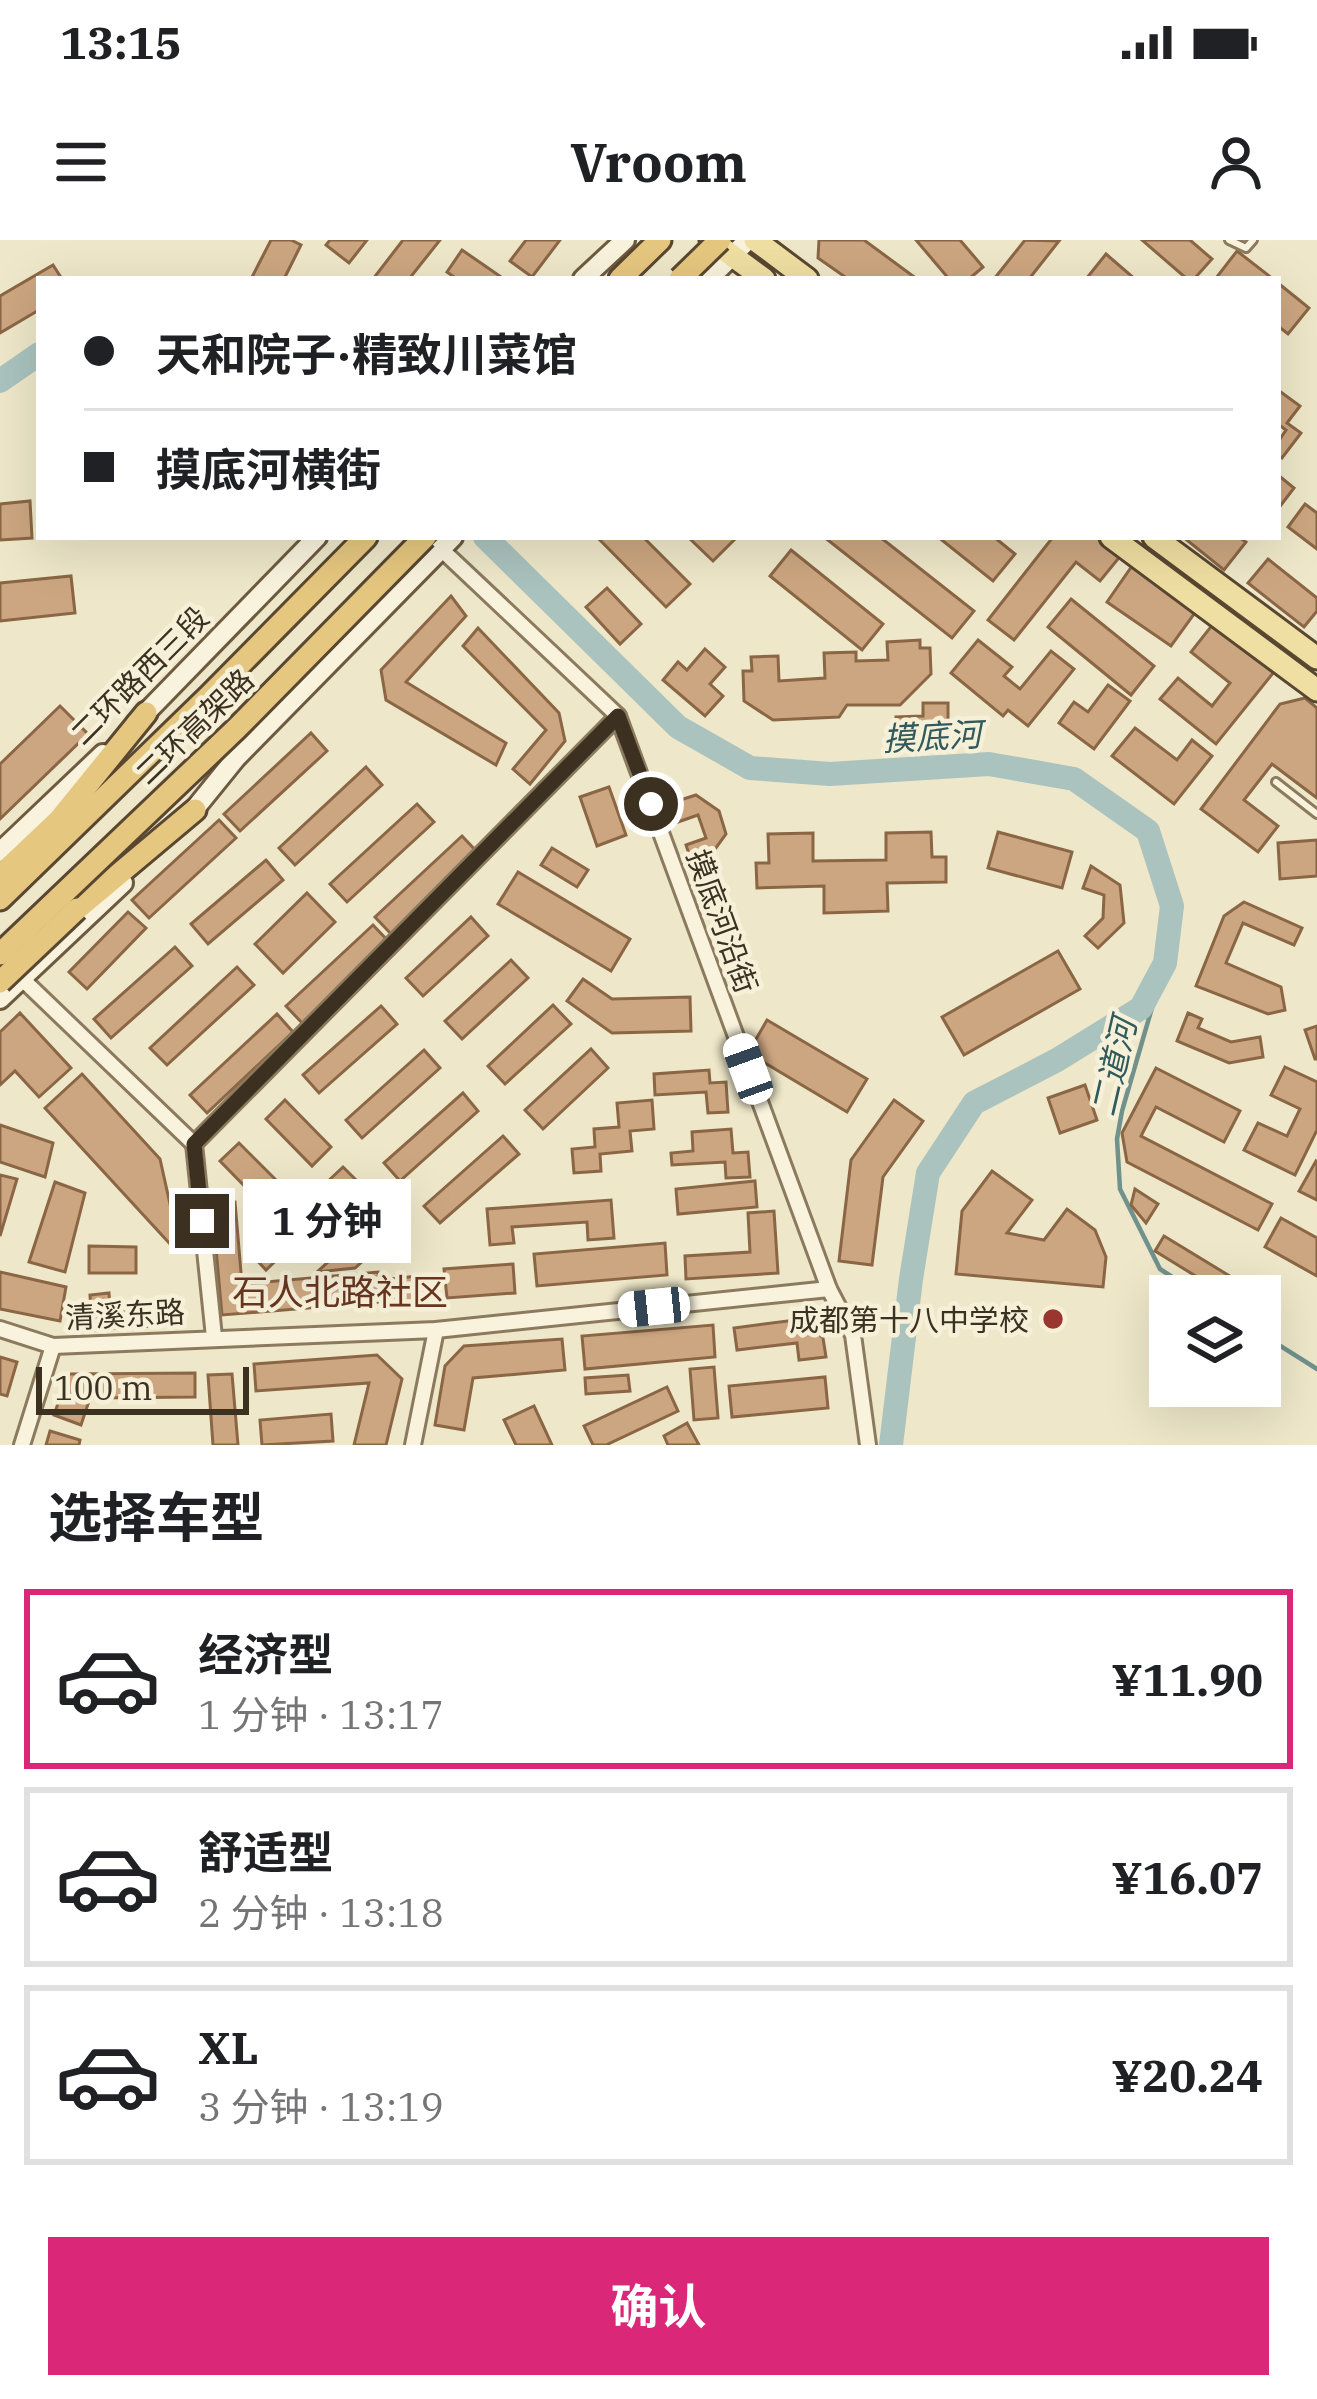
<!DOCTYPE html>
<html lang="zh">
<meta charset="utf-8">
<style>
:root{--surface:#fff;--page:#f2f2f2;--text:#202124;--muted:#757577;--line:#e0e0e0;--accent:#db2777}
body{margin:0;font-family:"IBM Plex Serif","Noto Sans SC",serif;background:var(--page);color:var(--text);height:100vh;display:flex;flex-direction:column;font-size:45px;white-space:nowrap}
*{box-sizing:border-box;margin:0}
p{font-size:39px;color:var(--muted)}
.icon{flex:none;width:66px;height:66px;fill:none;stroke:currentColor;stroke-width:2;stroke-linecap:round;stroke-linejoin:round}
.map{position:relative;height:1205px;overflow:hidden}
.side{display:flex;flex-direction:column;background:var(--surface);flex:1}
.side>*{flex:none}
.top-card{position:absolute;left:36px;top:36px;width:1245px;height:264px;border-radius:0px;box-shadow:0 12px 48px #0002;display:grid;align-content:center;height:264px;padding:0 48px;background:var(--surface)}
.buttons{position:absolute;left:1149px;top:1035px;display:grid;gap:24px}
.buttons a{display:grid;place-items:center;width:132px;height:132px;border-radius:0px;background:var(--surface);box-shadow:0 12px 48px #0002;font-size:60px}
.scale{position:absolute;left:36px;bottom:30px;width:213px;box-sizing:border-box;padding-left:12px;border:6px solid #3c3021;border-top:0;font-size:33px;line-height:42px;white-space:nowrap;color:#3c3021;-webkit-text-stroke:9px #f6f0d9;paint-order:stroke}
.end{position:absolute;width:54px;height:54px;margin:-27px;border:15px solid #3c3021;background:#fff;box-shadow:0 0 0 6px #fff}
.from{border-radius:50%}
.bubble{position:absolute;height:84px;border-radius:0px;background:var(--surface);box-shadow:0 12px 48px #0002;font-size:39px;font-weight:700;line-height:84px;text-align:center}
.car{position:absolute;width:36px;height:72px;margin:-36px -18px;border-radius:15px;box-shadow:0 0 9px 3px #0007;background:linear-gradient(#fff 24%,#345 0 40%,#fff 0 76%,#345 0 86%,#fff 0)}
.top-card b{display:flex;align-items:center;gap:42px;height:114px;font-size:45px}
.top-card b+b{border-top:3px solid var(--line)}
.top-card i{width:30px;height:30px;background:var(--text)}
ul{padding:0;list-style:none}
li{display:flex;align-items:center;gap:36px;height:180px;margin:0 24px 18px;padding:0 24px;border:6px solid var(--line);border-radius:0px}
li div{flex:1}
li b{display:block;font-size:45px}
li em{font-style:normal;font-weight:700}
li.current{border-color:var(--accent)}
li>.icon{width:108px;height:108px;stroke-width:1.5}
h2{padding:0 48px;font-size:54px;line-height:144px}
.button{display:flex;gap:24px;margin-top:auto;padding:24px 48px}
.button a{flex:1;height:138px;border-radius:0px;background:var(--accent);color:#fff;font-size:48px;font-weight:700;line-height:138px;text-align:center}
.status{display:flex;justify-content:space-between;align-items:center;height:84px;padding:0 60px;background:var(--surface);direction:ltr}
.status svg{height:33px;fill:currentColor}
header{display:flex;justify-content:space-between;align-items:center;height:156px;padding:0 48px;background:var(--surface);font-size:54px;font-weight:700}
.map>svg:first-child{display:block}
</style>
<div class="status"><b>13:15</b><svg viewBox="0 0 49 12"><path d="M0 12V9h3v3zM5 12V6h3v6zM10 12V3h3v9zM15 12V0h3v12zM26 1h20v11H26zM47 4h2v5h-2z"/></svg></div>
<header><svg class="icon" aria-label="menu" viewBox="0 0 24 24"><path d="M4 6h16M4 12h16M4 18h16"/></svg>Vroom<svg class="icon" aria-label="person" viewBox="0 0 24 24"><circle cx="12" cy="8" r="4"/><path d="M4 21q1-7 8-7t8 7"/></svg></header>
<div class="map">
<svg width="1317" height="1205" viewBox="0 0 1317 1205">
<rect width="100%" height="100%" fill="#eee7c9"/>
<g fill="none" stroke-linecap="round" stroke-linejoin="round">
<!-- stream -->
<g stroke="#70918c" stroke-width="4.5">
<polyline points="1165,723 1122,871 1117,899 1120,949 1160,1029 1202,1056"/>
<polyline points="1260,1093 1317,1129"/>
</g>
<!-- river -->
<g stroke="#aac3be" stroke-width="24">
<polyline points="0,141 39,114"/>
<polyline points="485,297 678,487 750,528 830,534 989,524 1074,539 1148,591 1172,666 1165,723 1141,768 1057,820 974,863 928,933 911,1039 891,1205"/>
</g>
</g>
<!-- building -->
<g fill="#cca680" stroke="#8a6644" stroke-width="3">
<polygon points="271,0 291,0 301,5 284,39 251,39"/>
<polygon points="330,0 367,0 349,23 326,5"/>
<polygon points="403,0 440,0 409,39 373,39"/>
<polygon points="526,0 560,0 532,37 510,21"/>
<polygon points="819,0 864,0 917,39 848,39 818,18"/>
<polygon points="916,0 960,0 983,27 969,39 949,39"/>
<polygon points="1025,0 1059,1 1029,39 994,39"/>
<polygon points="1142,0 1190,0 1212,19 1194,39 1187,39"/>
<polygon points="462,10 504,39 457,39 447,32"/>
<polygon points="1237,11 1273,39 1216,38"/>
<polygon points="1106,14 1135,39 1086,39"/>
<polygon points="53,25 62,39 39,39 39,70 0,93 0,56"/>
<polygon points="1278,43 1309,68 1288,94 1278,86"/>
<polygon points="1278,150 1300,166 1287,183 1301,193 1282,218 1278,215 1278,202 1286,190 1278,184"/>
<polygon points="1278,235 1294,248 1278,269"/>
<polygon points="30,261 32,298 0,300 0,264"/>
<polygon points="1305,264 1317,273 1317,309 1288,287"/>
<polygon points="597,297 643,297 690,344 666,367"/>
<polygon points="688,297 735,297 736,298 713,321"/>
<polygon points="824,297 880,297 974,371 952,398"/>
<polygon points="938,297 994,297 1015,314 993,341"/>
<polygon points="1053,297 1101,297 1122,314 1100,341 1076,322 1014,400 988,380"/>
<polygon points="1183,297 1239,297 1246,302 1224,330"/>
<polygon points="791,310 883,384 862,410 770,336"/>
<polygon points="1268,319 1317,358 1317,371 1304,387 1248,343"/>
<polygon points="1132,326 1197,370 1171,406 1107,362"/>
<polygon points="71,336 75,373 0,381 0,343"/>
<polygon points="607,348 641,384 620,404 586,367"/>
<polygon points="451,356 466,376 406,442 506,503 496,525 386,460 381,430"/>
<polygon points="1071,359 1154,426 1131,455 1048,387"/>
<polygon points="1213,384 1274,432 1216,504 1160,459 1178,438 1212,466 1230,443 1191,412"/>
<polygon points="478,388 559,473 565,501 530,544 513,529 546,490 463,406"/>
<polygon points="920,400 920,408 930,408 931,434 900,465 847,465 839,477 773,480 744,461 743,431 752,431 751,417 778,416 779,441 825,438 824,413 856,412 856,421 888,420 887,402"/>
<polygon points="978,400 1012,427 1004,436 1020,449 1051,411 1074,429 1028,486 1008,470 1003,476 951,433"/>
<polygon points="705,409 725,427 710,444 723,456 705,476 663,440 678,422 687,430"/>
<polygon points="1108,445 1130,461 1094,509 1059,483 1074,462 1088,472"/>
<polygon points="1305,458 1317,468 1317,558 1272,524 1244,560 1278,586 1258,612 1201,569 1280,464"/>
<polygon points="923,463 948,463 948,496 896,496 896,477 923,476"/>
<polygon points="60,466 88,494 0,579 0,524"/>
<polygon points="1135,488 1177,520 1192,500 1212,516 1174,564 1112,516"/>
<polygon points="311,493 327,511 240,591 224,574"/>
<polygon points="366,527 382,545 295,625 279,608"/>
<polygon points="609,547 626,595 597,606 580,557"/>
<polygon points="696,555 719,571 726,594 713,612 691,620 686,605 706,598 698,575 678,582 671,563"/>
<polygon points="417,564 434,582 347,662 330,644"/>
<polygon points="219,580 236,598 149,678 132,660"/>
<polygon points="931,592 932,617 946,617 946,642 887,643 888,671 824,673 824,646 757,648 756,623 769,623 768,594 813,593 813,621 886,620 886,593"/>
<polygon points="998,592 1072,612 1062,648 988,628"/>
<polygon points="462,596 479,614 392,695 375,677"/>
<polygon points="1317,600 1317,636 1280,639 1278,603"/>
<polygon points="552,608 588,630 577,647 541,625"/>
<polygon points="266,620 283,640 208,704 191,684"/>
<polygon points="1091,626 1120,645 1124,683 1098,708 1085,696 1103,678 1104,655 1083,648"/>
<polygon points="518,632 630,699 611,731 498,664"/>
<polygon points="307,653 335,682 283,733 255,704"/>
<polygon points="1244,662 1302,688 1294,705 1243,683 1226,723 1281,747 1285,770 1268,774 1196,746 1224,676"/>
<polygon points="128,672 146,688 87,749 69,732"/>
<polygon points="471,677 488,696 423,756 406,738"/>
<polygon points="373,685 390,703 303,784 286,766"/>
<polygon points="175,707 192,726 111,798 94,779"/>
<polygon points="1058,711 1080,749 964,815 942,777"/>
<polygon points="511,720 528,738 462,799 445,781"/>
<polygon points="237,727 254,745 167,825 150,808"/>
<polygon points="583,739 612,759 690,757 691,791 612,793 567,761"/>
<polygon points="553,765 571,784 505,844 488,826"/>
<polygon points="381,766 397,784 319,853 303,835"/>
<polygon points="20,773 71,828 39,857 15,831 0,845 0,792"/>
<polygon points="1188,773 1202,779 1198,788 1231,802 1260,797 1263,817 1229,823 1177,801"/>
<polygon points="277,774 293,792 207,873 190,855"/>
<polygon points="767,780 867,839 847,872 748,813"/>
<polygon points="1317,786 1317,819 1315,819 1305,790"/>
<polygon points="591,809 608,828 543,889 525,870"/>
<polygon points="424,810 440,828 362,898 346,880"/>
<polygon points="1285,827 1317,842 1317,890 1295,935 1244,910 1258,883 1287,896 1300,869 1271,855"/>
<polygon points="1156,828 1240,871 1224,902 1156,867 1141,896 1272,964 1258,990 1127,922 1122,893"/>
<polygon points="709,830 710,843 726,842 728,872 708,873 706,852 655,855 654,834"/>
<polygon points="82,834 160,919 178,1000 171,1005 45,868"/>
<polygon points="1085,845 1097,880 1060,893 1048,858"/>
<polygon points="463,853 478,871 400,941 384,923"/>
<polygon points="285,860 331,907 312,926 266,879"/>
<polygon points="652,860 654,889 630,891 632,911 600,914 601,931 574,933 572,909 595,907 594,889 619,887 617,863"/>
<polygon points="894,860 923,881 883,937 872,1025 839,1021 851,920"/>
<polygon points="0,885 53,903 45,937 0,922"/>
<polygon points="731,889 733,913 748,912 750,937 726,938 725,922 672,925 671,913 693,911 692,892"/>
<polygon points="503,896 519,914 440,983 424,966"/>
<polygon points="239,903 285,949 266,968 220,921"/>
<polygon points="1316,921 1317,922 1317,960 1299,951"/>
<polygon points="343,927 358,942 266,1030 251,1014"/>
<polygon points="992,931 1032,960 1007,993 1044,1000 1067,969 1095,990 1106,1017 1103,1047 956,1034 962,971"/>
<polygon points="0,935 17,939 0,996"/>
<polygon points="755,941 757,967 678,974 676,949"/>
<polygon points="55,942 85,953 65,1032 29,1022"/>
<polygon points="1135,949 1158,964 1146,983 1131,965"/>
<polygon points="611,960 614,998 588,1000 587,982 512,987 514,1003 490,1005 487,969"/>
<polygon points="235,962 242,1044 378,1032 381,1062 222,1075 212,964"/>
<polygon points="774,971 778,1033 686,1039 685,1016 750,1012 748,973"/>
<polygon points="380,975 395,992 355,1028 317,1032"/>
<polygon points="1281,978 1317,998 1317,1036 1265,1007"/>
<polygon points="1164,996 1274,1063 1264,1078 1260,1075 1260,1056 1228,1056 1155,1011"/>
<polygon points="665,1003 667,1035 537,1046 534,1014"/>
<polygon points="89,1006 136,1007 136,1033 89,1033"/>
<polygon points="513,1024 515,1053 447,1058 444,1029"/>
<polygon points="0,1032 66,1047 60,1081 0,1069"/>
<polygon points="428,1035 431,1063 391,1067 389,1039"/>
<polygon points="109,1053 110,1067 167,1064 169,1085 92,1090 90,1055"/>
<polygon points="803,1079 823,1098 826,1117 799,1120 797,1103 737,1110 734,1088"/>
<polygon points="713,1085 715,1117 585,1129 582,1096"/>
<polygon points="562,1099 565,1130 473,1138 464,1190 435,1185 445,1126 464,1106"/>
<polygon points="377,1115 402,1139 386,1205 354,1205 369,1143 256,1151 254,1124"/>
<polygon points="0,1117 17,1122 7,1156 0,1154"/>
<polygon points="714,1127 718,1178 694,1180 690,1129"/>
<polygon points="195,1133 195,1157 90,1158 81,1185 54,1175 68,1134"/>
<polygon points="232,1134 238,1205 213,1205 208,1135"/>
<polygon points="628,1135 630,1151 586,1154 585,1138"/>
<polygon points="825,1137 828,1168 732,1177 729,1146"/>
<polygon points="667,1147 678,1171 606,1205 593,1205 584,1186"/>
<polygon points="534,1166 552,1205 516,1205 504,1180"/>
<polygon points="331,1174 333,1201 262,1205 260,1180"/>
<polygon points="687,1183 699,1205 668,1205 664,1196"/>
<polygon points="50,1191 80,1200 79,1205 46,1205"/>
</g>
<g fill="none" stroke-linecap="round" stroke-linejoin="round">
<defs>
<g id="service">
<polyline points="1229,0 1246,8 1253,0"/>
<polyline points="1276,542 1317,574"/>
</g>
<g id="minor">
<polyline points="441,309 618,476 829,1049 853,1095 868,1205"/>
<polyline points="16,733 194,904"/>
<polyline points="0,1089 53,1106 436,1090 829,1049"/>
<polyline points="214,1097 194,904 618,476"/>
<polyline points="22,1205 53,1106"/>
<polyline points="413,1205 436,1090"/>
</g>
<g id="secondary">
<polyline points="583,39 625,0"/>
<polyline points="709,39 748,0"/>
<polyline points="136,483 317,297"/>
<polyline points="189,576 236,518 453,297"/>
<polyline points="0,612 103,514"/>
<polyline points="0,759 123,643"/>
</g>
<g id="primary">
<polyline points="711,0 764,39"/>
<polyline points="755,0 807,39"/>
<polyline points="1111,297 1317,450"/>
<polyline points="1154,297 1317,418"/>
</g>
<g id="trunk">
<polyline points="620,39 660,0"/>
<polyline points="0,636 59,580 146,473"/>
<polyline points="0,659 209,456 366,297"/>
<polyline points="77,669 195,570"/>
</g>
</defs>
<!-- service casing -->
<use href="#service" stroke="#8b7a5e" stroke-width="12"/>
<!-- minor casing -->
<use href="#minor" stroke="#8b7a5e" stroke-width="20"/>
<!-- secondary casing -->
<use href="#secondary" stroke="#6d5b41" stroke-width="24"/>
<!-- primary casing -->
<use href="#primary" stroke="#594731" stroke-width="27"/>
<!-- trunk casing -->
<use href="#trunk" stroke="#594731" stroke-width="27"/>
<!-- service -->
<use href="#service" stroke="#f9f3dd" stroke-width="6"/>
<!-- minor -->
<use href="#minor" stroke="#f9f3dd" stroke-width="14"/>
<!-- secondary -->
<use href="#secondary" stroke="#f9f3dd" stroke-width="18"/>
<!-- primary -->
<use href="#primary" stroke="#f0dfa2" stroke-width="21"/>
<!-- trunk -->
<use href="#trunk" stroke="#e6c77f" stroke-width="21"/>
<defs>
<g id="trunk-bridge">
<polyline points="680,39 720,0"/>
<polyline points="0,714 236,489 425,297"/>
<polyline points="0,742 77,669"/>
</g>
</defs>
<!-- trunk-bridge casing -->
<use href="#trunk-bridge" stroke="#594731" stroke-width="27" stroke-linecap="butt"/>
<!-- trunk-bridge -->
<use href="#trunk-bridge" stroke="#e6c77f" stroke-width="21"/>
</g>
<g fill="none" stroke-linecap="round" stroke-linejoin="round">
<!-- route -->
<polyline stroke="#3c3021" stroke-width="15" points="202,981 194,904 618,476 651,564"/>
</g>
<!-- markers -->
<circle fill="#99372e" stroke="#f6f0d9" stroke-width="4.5" cx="1053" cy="1079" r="12"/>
<g text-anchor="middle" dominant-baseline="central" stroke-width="9" stroke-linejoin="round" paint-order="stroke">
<!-- street labels -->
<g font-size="30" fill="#3c3021" stroke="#f6f0d9">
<text transform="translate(139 435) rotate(-45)">二环路西三段</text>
<text transform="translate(194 486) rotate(-44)">二环高架路</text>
<text transform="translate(723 681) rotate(70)">摸底河沿街</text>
<text transform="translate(125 1074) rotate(-3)">清溪东路</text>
</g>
<!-- poi labels -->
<g font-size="30" fill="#3c3021" stroke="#f6f0d9" text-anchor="end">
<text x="1029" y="1079">成都第十八中学校</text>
</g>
<!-- water labels -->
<g font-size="33" font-style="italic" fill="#305a5b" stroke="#f6f0d9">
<text transform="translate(932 496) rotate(-3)">摸底河</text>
<text transform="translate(1113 827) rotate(-77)">二道河</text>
</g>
<!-- quarter labels -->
<g font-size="36" fill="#683621" stroke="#f6f0d9">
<text x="340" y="1051">石人北路社区</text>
</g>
</g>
</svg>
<div class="buttons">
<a><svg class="icon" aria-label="layers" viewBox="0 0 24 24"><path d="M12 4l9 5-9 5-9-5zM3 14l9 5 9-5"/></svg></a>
</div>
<div class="scale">100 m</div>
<i class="end from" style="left:651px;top:564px"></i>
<i class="end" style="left:202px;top:981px"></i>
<div class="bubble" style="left:243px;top:939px;width:168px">1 分钟</div>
<i class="car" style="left:748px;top:829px;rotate:340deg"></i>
<i class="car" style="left:654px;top:1067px;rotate:264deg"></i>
<div class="top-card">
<b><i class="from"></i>天和院子·精致川菜馆</b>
<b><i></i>摸底河横街</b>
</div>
</div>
<section class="side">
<h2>选择车型</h2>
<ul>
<li class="current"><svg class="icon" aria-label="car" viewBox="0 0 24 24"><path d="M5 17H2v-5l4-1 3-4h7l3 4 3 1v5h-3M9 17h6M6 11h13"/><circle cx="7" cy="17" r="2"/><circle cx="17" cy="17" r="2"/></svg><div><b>经济型</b><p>1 分钟 · 13:17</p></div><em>¥11.90</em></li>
<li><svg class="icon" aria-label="car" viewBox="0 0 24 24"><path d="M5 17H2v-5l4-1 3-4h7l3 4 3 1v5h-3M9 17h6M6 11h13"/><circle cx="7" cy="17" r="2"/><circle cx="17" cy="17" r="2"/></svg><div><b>舒适型</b><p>2 分钟 · 13:18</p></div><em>¥16.07</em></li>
<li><svg class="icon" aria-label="car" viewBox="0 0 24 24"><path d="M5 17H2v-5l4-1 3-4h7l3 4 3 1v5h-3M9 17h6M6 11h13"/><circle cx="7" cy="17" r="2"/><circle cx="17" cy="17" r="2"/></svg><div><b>XL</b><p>3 分钟 · 13:19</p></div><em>¥20.24</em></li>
</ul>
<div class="button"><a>确认</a></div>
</section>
